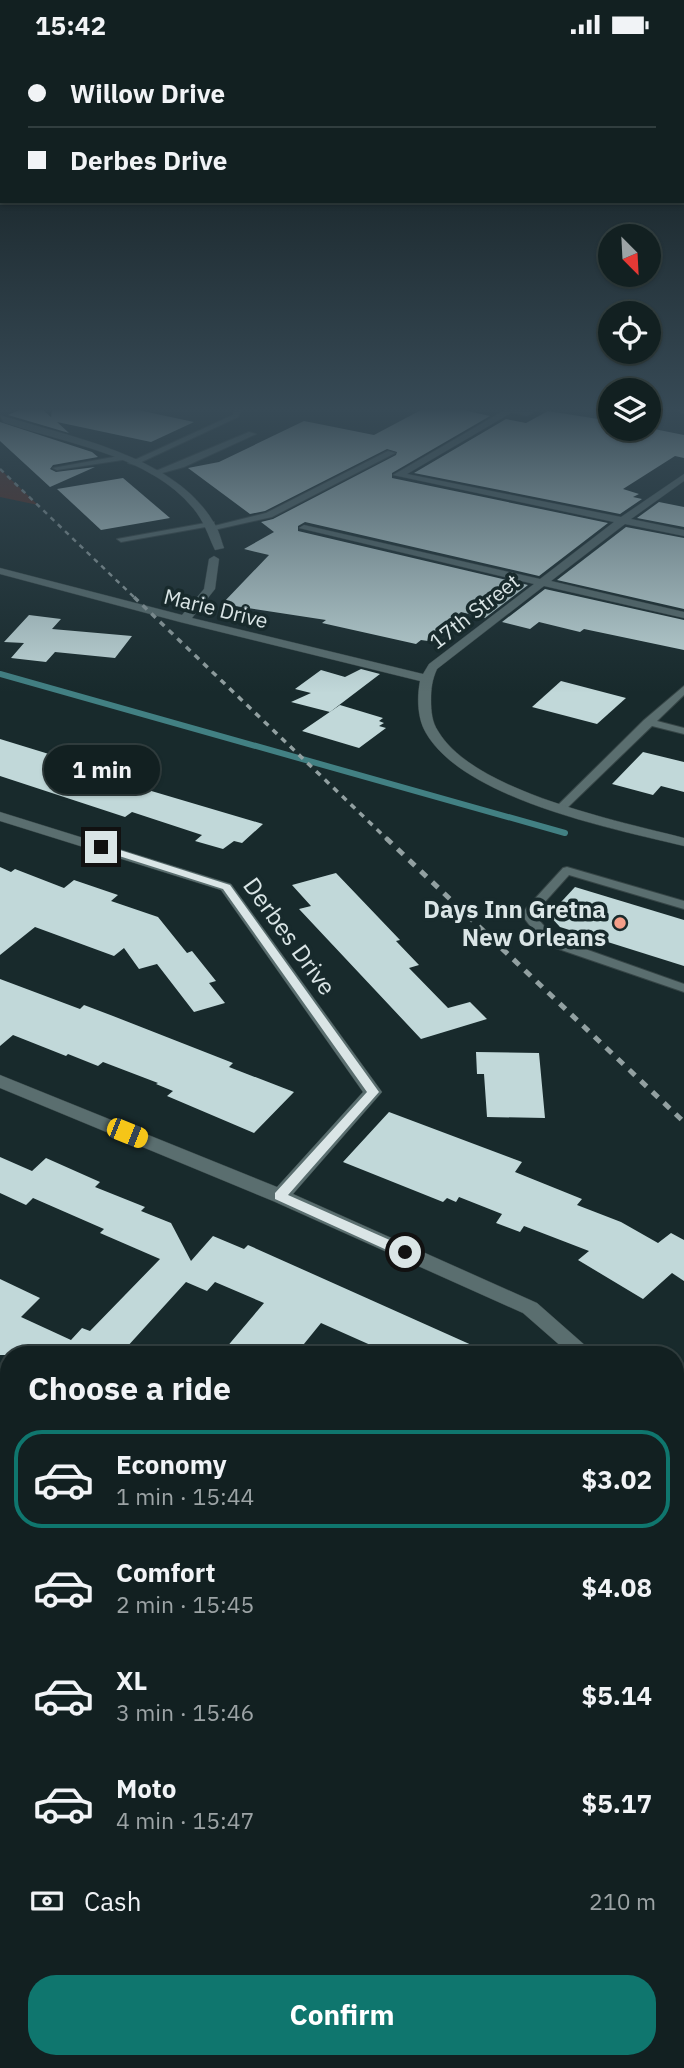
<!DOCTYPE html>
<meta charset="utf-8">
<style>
:root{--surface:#122021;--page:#1f2d2e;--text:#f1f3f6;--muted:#9ca3a5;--line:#313e3f;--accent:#0f766e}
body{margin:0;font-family:"IBM Plex Sans",sans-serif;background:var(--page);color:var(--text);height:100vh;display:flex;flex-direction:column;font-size:26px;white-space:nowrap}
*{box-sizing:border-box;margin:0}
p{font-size:23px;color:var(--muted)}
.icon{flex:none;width:38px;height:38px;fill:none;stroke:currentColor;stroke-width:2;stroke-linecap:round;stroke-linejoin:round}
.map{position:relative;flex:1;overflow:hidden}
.drawer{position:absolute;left:0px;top:1297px;width:684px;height:723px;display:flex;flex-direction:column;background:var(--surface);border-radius:28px 28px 0 0;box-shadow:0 2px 5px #0004,0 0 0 2px var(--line)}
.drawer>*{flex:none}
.top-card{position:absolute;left:0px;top:0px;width:684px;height:154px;box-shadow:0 2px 5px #0004,0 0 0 2px var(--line);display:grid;align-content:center;height:154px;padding:0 28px;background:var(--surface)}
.needle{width:46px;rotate:156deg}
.buttons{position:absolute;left:598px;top:175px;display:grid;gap:14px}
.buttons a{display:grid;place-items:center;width:63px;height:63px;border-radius:50%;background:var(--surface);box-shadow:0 2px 5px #0004,0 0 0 2px var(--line);font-size:35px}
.end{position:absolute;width:32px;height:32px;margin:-16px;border:9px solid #dae5e6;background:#111;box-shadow:0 0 0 4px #111}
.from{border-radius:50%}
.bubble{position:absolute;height:49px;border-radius:24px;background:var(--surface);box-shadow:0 2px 5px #0004,0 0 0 2px var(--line);font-size:23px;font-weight:800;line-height:49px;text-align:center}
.car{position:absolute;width:21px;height:42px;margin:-21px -10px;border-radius:9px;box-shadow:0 0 5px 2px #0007;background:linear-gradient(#f5c518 24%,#345 0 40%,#f5c518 0 76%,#345 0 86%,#f5c518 0)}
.top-card b{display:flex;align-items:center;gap:24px;height:66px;font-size:26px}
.top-card b+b{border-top:2px solid var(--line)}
.top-card i{width:18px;height:18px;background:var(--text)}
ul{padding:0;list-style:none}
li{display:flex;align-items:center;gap:21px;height:98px;margin:0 14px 10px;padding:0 14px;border:4px solid transparent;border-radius:28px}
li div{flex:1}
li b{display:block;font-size:26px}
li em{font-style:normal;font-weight:800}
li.selected{border-color:var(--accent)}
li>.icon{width:63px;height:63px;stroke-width:1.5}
h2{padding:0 28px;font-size:32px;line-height:84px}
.pay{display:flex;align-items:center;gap:18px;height:77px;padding:0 28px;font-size:26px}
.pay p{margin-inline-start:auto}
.primary-button{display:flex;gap:14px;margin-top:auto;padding:14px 28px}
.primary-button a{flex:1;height:80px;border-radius:28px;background:var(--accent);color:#fff;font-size:28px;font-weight:800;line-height:80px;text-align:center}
.status{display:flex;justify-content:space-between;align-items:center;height:49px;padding:0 35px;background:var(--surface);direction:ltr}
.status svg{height:19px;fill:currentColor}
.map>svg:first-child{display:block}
</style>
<div class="status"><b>15:42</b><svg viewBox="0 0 49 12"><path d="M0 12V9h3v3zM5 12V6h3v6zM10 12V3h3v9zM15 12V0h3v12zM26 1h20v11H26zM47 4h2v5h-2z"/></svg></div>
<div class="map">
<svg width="684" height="2019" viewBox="0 0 684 2019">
<rect width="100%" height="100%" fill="#182a2c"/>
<!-- green -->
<polygon fill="#5b271c" points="0,420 38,456 0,448"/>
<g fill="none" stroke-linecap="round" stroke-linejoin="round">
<!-- stream -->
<polyline stroke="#428083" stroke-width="6" points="0,625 565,784"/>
</g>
<!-- building -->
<g fill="#c1d8d9">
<polygon points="19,361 43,361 51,368 52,361 138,361 194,373 151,393 57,373 69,384 8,366"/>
<polygon points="421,361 464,361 490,367 392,424 392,429 608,474 539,527 305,473 298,477 298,482 528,536 485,569 461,563 428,592 421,591 416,595 322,574 326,571 222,555 269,506 244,500 274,483 261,473 273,470 396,406 397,403 387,400 265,462 250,465 188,419 219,413 304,372 374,386"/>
<polygon points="548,362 611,372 611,380 649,379 684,386 684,409 675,407 623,440 639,445 633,448 642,450 620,465 414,424 506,370 526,374"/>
<polygon points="0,373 92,403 98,408 53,416 50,420 56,423 95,418 50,438 0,392"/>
<polygon points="123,429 170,469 101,481 57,440"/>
<polygon points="659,453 684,458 684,478 637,469"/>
<polygon points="626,478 684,489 684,560 557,531"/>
<polygon points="545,540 684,571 684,601 584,580 580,583 539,573 530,580 502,573"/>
<polygon points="29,566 61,570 52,580 132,587 115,609 55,603 46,613 11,609 24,594 4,593"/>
<polygon points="361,620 380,625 330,663 291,653 311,644 295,640 321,621 345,628"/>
<polygon points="561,632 626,649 597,675 532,658"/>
<polygon points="340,656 383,669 379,672 384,674 379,677 386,679 359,699 302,682"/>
<polygon points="0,690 101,721 94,725 263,775 242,794 234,792 223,800 195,792 202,786 132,763 125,768 0,727"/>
<polygon points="643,703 684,713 684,743 661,737 653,746 612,735"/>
<polygon points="0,818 11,823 15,820 64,839 74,831 118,846 111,852 158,868 187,904 192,902 216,932 209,934 225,954 194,963 157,915 139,920 124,899 114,907 35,878 0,906"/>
<polygon points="336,824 400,891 396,892 419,916 409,919 448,959 470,953 487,970 421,990 299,860 311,857 292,836"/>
<polygon points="575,838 684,871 684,917 560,878 549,866"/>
<polygon points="0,930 80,960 84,956 113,967 233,1014 229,1018 294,1043 254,1084 167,1047 173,1042 156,1035 158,1034 103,1013 98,1017 68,1005 66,1007 13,986 0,997"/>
<polygon points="476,1003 539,1004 545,1069 487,1068 484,1025 477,1025"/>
<polygon points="389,1063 522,1113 515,1123 582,1150 577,1156 621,1173 658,1194 671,1184 684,1191 684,1232 672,1224 643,1250 578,1211 589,1202 524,1177 520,1183 496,1174 502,1165 459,1148 456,1153 447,1149 443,1153 343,1113"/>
<polygon points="0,1108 32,1122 46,1109 100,1133 95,1138 145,1158 141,1162 171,1174 191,1212 213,1187 244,1200 248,1196 494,1306 393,1306 321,1274 295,1306 220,1306 264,1254 215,1233 207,1242 186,1233 126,1299 139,1306 0,1306 0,1230 40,1249 21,1268 71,1291 82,1279 90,1282 160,1210 100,1184 104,1180 33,1149 26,1156 0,1144"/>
</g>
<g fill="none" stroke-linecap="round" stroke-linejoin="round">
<defs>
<g id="service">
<polygon points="234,361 241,361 238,368 135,416 128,414 233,366"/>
<polygon points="519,361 537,361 527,367 508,362"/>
<polygon points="249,383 256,385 184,418 155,426 151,424"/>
<polygon points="388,402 395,404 272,468 214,481 211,481 211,477 121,493 117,490 211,473 214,473 214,477 266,464"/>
<polygon points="119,407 122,407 122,411 57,421 53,419"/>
<polygon points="684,637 684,646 657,672 684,679 684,685 652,677 565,761 557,761 557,757 644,671"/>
<polygon points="567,818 684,852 684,860 569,826 534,865 554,889 684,935 684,943 544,895 521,865 563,819"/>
</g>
<g id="minor">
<path d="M505,361H516L407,425L621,468L684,425V432L631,470L684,481V487L625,475L551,532L684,563V569L544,537L437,620C432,631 431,640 431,651C431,662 432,673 438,682C474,743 619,772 684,789V797C613,780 464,750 426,684C417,669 417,648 420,632L180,573L0,525V519L182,566L204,540L209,510L214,507L219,510L215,540L192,569L423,625L429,615L534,535L299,479L304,476L540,530L614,473L393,426Z"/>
<path d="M0,366C69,388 175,406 214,474C219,481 221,491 224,499L215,501C208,486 204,472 193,459C150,406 63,394 3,373Z"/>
<polygon points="0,763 231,835 382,1043 293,1145 537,1254 596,1306 571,1306 523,1264 273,1152 0,1039 0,1026 277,1138 363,1043 221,841 0,772"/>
<polygon points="676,1393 684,1396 684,1421 676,1418"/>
<polygon points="0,1407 9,1410 9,1429 0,1426"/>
<polygon points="77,2011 110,2011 106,2019 73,2019"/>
</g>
<polygon id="trunk" points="677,361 684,361 684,365"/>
</defs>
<!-- service casing -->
<use href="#service" stroke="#364546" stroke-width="2"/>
<!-- minor casing -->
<use href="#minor" stroke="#364546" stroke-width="1"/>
<!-- trunk casing -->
<use href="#trunk" stroke="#364546" stroke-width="2"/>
<!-- service -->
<use href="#service" fill="#5a6e6f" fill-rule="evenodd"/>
<!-- minor -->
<use href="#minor" fill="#5a6e6f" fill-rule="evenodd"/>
<!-- trunk -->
<use href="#trunk" fill="#db8c78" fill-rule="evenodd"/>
<!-- rail-far2 -->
<polyline stroke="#92a0a1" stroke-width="2.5" stroke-dasharray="5 5" stroke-linecap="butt" points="0,420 135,549"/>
<!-- rail-far1 -->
<polyline stroke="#92a0a1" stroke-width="3.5" stroke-dasharray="6 6" stroke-linecap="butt" points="134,548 388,791"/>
<!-- rail -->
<polyline stroke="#92a0a1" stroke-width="5" stroke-dasharray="8 8" stroke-linecap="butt" points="386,789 684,1073"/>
</g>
<!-- sky -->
<linearGradient id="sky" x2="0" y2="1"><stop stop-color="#0d1718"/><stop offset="0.56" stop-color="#374a56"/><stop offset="1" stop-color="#374a56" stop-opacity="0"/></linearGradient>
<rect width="684" height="644" fill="url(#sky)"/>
<!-- route -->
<polygon fill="#dae5e6" points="101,795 230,836 379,1043 288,1146 410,1200 410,1207 400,1207 275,1150 275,1144 367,1043 223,840 97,800 96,798"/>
<!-- markers -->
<circle fill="#f49e89" stroke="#182a2c" stroke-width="2.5" cx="620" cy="874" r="7"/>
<g text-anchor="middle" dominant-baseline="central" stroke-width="7" stroke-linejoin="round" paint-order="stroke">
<!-- far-street labels -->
<g font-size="21" fill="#dae5e6" stroke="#182a2c">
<text transform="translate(216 559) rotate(14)">Marie Drive</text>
<text transform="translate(474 562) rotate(-38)">17th Street</text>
</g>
<!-- poi labels -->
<g font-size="24" font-weight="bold" fill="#dae5e6" stroke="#182a2c" text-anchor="end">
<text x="606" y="860">Days Inn Gretna<tspan x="606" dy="28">New Orleans</tspan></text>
</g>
<!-- street labels -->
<g font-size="24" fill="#dae5e6" stroke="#182a2c">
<text transform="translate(290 887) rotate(54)">Derbes Drive</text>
</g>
</g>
</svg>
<div class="buttons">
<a><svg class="needle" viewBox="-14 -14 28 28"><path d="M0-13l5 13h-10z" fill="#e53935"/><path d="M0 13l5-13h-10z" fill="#9ca3a5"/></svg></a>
<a><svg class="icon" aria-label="locate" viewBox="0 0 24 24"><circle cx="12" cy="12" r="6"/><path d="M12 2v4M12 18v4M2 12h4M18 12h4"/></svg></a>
<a><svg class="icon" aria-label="layers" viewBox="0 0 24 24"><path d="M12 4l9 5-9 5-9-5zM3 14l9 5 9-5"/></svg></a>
</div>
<i class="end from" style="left:405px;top:1203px"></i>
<i class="end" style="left:101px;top:798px"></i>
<div class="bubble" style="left:44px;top:696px;width:116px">1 min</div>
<i class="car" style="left:127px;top:1084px;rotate:112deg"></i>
<div class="top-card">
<b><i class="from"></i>Willow Drive</b>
<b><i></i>Derbes Drive</b>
</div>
<section class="drawer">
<h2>Choose a ride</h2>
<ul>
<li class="selected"><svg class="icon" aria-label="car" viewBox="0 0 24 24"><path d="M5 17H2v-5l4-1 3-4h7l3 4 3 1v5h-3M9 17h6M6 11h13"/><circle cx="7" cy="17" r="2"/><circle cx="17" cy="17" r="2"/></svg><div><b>Economy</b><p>1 min · 15:44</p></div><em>$3.02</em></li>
<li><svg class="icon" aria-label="car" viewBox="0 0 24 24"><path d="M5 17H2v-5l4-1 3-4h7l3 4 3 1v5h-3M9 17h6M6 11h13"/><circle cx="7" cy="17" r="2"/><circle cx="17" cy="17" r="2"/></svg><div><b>Comfort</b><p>2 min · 15:45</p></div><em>$4.08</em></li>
<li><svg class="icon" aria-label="car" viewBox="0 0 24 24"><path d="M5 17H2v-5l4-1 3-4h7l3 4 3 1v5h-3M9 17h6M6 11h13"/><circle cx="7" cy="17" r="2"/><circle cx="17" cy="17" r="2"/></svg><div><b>XL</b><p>3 min · 15:46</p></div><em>$5.14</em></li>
<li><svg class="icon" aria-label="car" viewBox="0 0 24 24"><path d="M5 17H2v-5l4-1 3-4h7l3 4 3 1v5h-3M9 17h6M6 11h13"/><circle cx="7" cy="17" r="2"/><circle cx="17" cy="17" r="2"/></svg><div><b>Moto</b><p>4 min · 15:47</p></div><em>$5.17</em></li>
</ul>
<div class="pay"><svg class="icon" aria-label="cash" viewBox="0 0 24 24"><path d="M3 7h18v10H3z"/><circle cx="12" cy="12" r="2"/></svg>Cash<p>210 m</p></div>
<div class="primary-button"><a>Confirm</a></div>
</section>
</div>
